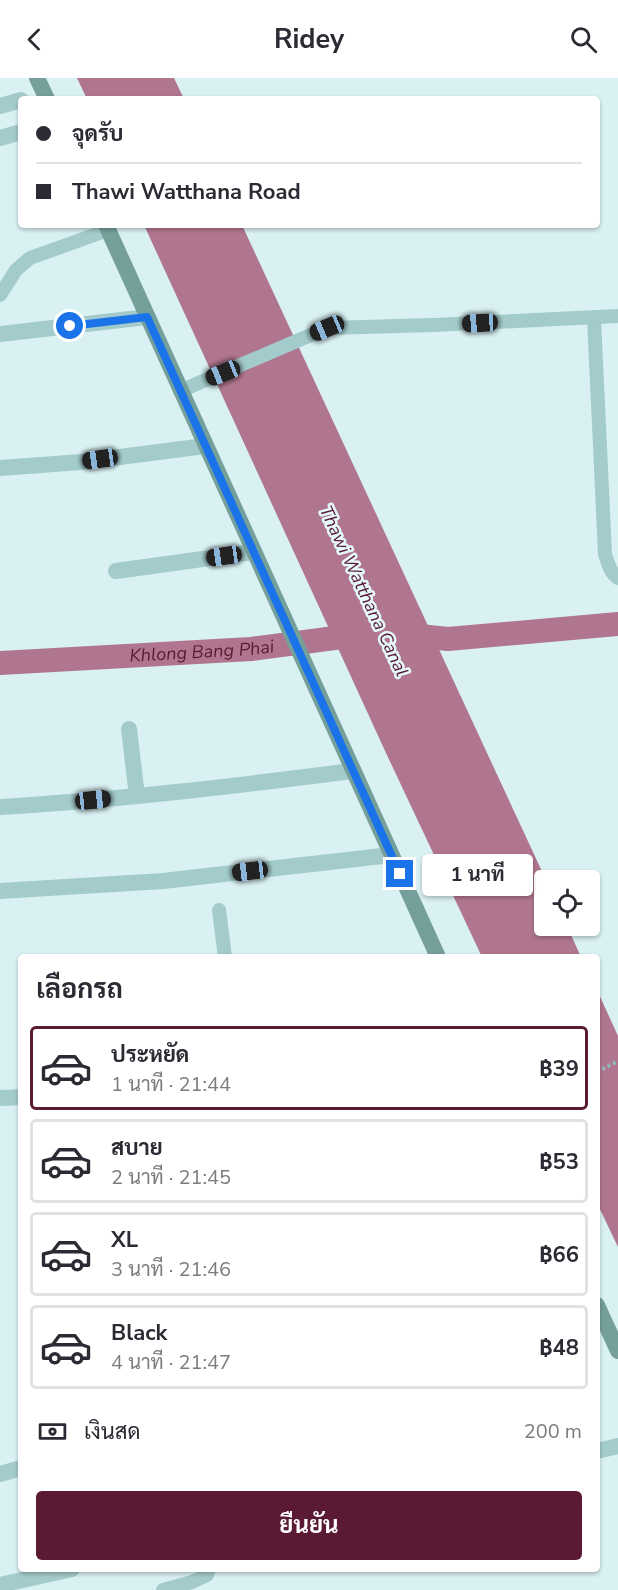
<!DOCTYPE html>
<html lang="th">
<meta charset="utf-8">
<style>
:root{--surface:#fff;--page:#f7f7f7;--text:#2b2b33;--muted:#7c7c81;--line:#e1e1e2;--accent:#5a1a33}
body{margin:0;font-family:"Nunito Sans",Sarabun,sans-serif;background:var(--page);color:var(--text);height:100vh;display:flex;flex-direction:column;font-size:22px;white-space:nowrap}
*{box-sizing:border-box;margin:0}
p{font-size:20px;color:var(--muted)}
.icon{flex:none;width:33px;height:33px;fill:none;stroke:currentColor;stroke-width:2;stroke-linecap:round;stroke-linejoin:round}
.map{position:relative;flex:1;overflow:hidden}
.side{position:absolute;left:18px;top:876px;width:582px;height:618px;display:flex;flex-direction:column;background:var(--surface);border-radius:6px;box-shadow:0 2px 4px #0004}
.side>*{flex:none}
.top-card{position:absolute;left:18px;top:18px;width:582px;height:132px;border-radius:6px;box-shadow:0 2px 4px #0004;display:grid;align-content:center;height:132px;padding:0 18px;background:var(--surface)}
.controls{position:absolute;left:534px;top:792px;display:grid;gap:12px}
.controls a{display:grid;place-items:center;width:66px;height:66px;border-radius:6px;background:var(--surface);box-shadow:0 2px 4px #0004;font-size:30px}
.end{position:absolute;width:27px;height:27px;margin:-14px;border:8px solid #1a73e8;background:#fff;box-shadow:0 0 0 3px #fff}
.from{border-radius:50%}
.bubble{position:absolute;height:42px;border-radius:6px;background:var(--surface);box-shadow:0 2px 4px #0004;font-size:20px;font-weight:700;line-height:42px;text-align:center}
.car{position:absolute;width:18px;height:36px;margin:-18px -9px;border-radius:8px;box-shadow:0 0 4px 2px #0007;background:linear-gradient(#222 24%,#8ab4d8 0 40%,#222 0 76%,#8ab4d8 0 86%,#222 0)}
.top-card b{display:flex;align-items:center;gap:21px;height:57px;font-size:22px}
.top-card b+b{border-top:2px solid var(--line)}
.top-card i{width:15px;height:15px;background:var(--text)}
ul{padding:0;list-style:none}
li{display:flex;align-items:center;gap:18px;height:84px;margin:0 12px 9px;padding:0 6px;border:3px solid var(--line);border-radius:6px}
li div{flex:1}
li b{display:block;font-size:22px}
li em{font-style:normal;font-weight:700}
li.selected{border-color:var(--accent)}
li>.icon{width:54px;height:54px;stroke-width:1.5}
h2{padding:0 18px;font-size:27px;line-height:72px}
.pay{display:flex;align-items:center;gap:15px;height:66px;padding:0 18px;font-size:22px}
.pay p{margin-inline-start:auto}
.cta{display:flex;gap:12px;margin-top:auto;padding:12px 18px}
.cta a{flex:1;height:69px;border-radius:6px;background:var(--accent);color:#fff;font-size:24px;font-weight:700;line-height:69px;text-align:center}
header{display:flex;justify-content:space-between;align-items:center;height:78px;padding:0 18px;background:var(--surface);font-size:27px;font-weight:700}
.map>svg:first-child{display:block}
</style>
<header><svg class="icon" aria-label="back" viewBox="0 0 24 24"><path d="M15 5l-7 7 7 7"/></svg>Ridey<svg class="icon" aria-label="search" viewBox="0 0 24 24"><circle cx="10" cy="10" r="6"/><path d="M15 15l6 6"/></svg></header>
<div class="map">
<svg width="618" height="1512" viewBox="0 0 618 1512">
<rect width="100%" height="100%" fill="#d9f1f3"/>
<!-- water -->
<g fill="#b1768f">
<polygon points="77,0 174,0 184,21 87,21"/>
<polygon points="144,147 242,147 546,802 544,802 544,848 567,848 581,879 482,879 386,675"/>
<polygon points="597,912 618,958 618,1169 597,1125"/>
</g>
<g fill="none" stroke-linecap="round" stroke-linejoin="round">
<!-- canal -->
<g stroke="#b1768f" stroke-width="24">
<polyline points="400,556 448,561 618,546"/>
<path id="s1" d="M0,585L251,571L365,556"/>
</g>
<!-- path -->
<polyline stroke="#8eb7b6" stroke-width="4" stroke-dasharray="3 3" stroke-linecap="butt" points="597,994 618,983"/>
<!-- service -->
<g stroke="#a4cbcb" stroke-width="14">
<polyline points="0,217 16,192 30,180 108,152"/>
<path d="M594,240L605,476C608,485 610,495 618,500"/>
<polyline points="180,313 327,250 434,247 618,238"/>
<polyline points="219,832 225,879"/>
<polyline points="163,1512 192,1504 207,1497 209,1491"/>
</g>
<!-- minor -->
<g stroke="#a4cbcb" stroke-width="16">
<polyline points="0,28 21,22"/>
<polyline points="0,60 21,54"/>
<polyline points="0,256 147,239"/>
<polyline points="0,390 81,384 205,368"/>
<polyline points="116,493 253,474"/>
<polyline points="129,651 137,718"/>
<path d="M0,729C118,722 235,708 352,693"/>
<polyline points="0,813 163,803 391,777"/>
<polyline points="0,1020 21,1019"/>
<polyline points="597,1373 618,1368"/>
<polyline points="0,1396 21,1390"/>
<polyline points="0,1507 72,1491"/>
</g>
<!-- secondary -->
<g stroke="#759f9b" stroke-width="16">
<polyline points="37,0 47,21"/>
<polyline points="106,147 438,879"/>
<polyline points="597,1227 618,1273"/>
</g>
</g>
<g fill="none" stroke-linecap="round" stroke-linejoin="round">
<!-- route -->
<polyline stroke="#1a73e8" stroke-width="8" points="70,248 147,239 400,796"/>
</g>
<g text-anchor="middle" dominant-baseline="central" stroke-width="5" stroke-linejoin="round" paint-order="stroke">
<!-- water labels -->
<g font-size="18" font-style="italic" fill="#5a1a33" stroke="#e5f8fa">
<text transform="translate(364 513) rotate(65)">Thawi Watthana Canal</text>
<text stroke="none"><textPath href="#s1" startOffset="202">Khlong Bang Phai</textPath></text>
</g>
</g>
</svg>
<div class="controls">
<a><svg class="icon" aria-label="locate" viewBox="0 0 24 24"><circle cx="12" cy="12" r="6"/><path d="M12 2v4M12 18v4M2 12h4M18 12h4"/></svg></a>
</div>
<i class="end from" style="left:70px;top:248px"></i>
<i class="end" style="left:400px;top:796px"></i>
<div class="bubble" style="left:422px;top:776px;width:111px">1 นาที</div>
<i class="car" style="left:480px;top:245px;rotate:267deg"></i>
<i class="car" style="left:327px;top:250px;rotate:247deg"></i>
<i class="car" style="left:223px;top:295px;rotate:248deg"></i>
<i class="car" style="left:100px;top:381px;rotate:262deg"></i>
<i class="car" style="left:224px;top:478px;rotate:262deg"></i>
<i class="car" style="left:93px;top:722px;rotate:84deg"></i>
<i class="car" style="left:250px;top:793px;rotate:263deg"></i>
<div class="top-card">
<b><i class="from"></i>จุดรับ</b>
<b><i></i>Thawi Watthana Road</b>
</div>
<section class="side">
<h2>เลือกรถ</h2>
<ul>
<li class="selected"><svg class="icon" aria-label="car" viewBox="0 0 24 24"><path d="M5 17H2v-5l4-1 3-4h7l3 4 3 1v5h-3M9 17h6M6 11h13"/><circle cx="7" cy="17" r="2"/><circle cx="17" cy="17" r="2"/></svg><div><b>ประหยัด</b><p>1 นาที · 21:44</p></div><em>฿39</em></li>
<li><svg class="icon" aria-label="car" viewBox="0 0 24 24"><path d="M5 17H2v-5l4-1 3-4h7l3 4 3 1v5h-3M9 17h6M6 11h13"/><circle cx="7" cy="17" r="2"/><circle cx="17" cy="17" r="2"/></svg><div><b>สบาย</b><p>2 นาที · 21:45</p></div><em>฿53</em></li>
<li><svg class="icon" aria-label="car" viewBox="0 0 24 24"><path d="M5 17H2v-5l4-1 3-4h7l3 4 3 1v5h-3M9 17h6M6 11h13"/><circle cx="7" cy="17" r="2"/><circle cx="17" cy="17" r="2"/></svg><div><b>XL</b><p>3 นาที · 21:46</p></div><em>฿66</em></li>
<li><svg class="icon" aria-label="car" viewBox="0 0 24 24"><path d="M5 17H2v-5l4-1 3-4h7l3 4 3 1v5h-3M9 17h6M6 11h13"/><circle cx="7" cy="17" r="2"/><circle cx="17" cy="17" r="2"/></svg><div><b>Black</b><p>4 นาที · 21:47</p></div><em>฿48</em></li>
</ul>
<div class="pay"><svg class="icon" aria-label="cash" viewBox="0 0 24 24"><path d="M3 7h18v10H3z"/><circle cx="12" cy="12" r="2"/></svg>เงินสด<p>200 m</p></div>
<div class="cta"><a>ยืนยัน</a></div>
</section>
</div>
